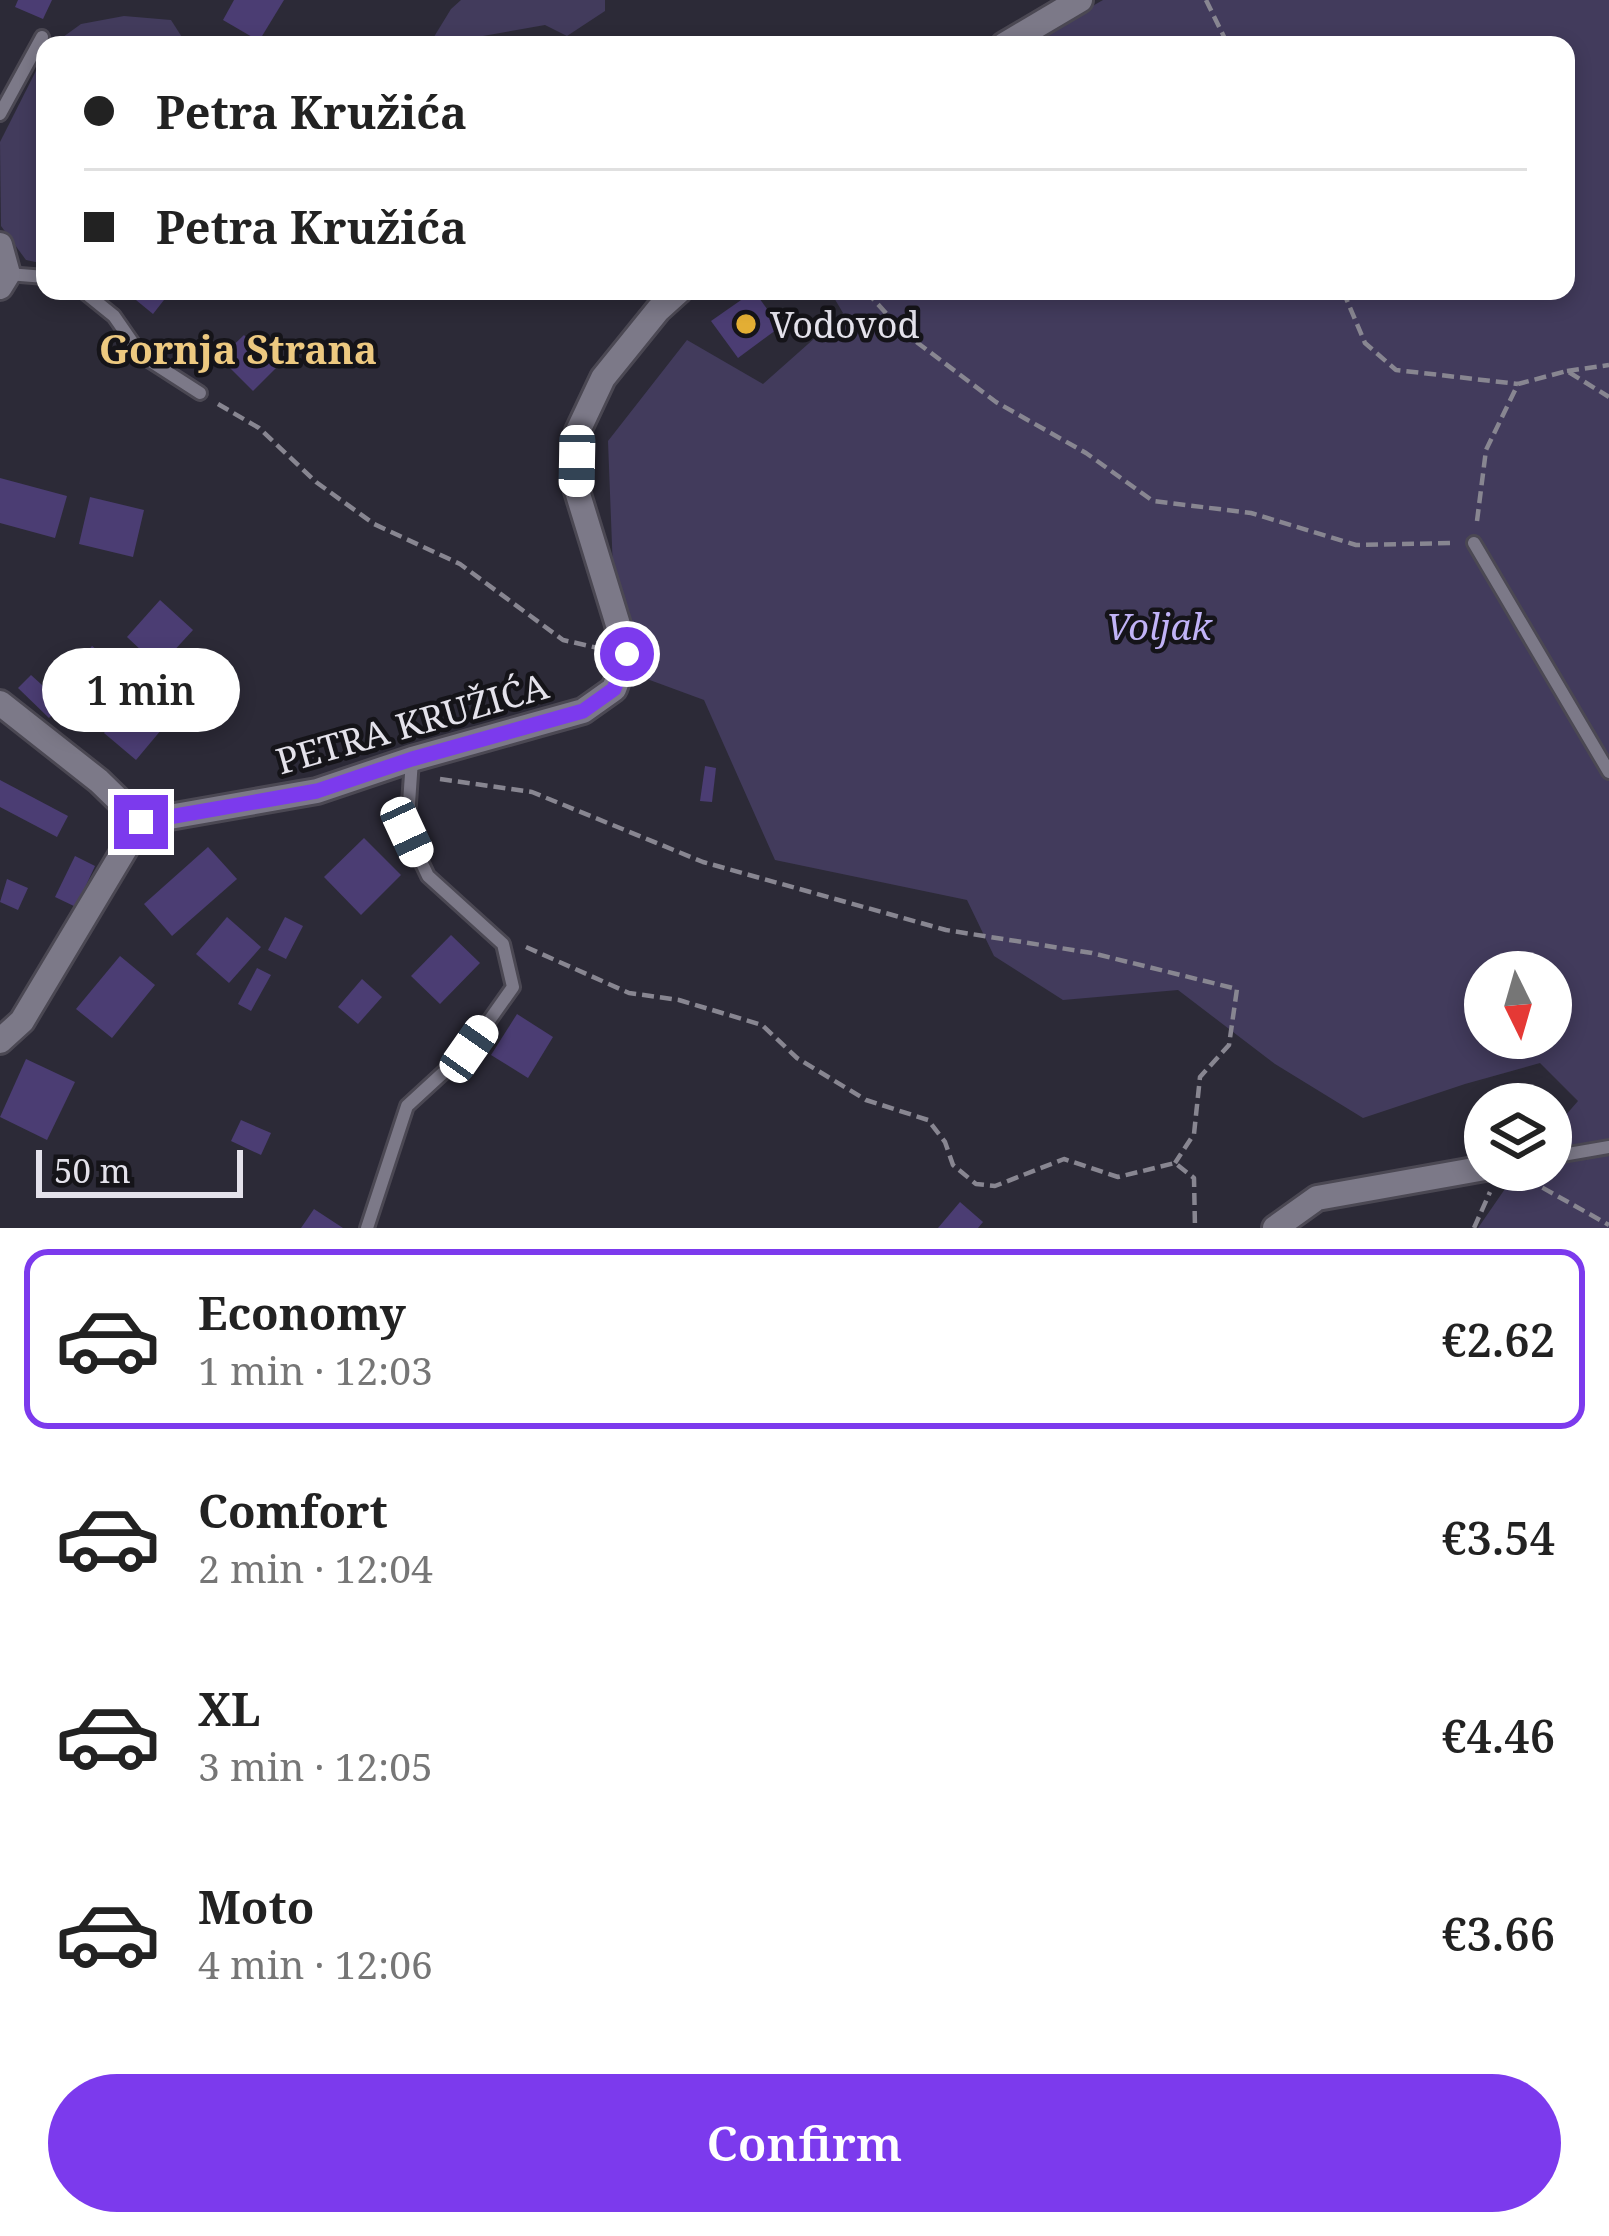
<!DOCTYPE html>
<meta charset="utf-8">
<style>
:root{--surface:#fff;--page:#f6f6f6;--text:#222;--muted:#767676;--line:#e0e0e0;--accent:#7c3aed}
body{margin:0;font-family:"Noto Serif",serif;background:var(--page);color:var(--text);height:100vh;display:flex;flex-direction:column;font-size:45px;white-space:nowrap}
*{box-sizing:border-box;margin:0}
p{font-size:39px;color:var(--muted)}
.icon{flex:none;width:66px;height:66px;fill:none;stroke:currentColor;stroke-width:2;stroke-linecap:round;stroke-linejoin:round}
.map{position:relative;height:1228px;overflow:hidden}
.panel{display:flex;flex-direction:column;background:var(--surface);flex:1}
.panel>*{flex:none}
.hud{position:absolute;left:36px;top:36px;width:1539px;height:264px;border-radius:24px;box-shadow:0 6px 18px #0003;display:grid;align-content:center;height:264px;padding:0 48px;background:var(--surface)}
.needle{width:78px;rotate:175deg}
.controls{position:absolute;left:1464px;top:951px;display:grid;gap:24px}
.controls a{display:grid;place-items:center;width:108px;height:108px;border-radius:50%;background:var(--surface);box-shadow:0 6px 18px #0003;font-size:60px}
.scale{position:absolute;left:36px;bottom:30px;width:207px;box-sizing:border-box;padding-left:12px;border:6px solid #e4e2eb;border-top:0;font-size:33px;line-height:42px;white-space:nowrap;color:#e4e2eb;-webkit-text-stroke:9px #151419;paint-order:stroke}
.end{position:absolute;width:54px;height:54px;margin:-27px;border:15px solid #7c3aed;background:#fff;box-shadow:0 0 0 6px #fff}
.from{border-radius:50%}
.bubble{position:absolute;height:84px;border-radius:42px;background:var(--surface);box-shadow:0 6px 18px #0003;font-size:39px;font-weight:600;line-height:84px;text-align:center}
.car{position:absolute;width:36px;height:72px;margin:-36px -18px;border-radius:15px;box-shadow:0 0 9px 3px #0007;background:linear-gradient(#fff 24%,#345 0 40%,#fff 0 76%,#345 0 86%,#fff 0)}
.hud b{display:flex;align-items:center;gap:42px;height:114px;font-size:45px}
.hud b+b{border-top:3px solid var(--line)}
.hud i{width:30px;height:30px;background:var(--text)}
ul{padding:21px 0 0;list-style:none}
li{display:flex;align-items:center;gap:36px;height:180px;margin:0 24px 18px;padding:0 24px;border:6px solid transparent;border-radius:24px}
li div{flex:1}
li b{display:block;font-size:45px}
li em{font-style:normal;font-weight:600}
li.on{border-color:var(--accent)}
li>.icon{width:108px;height:108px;stroke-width:1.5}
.button{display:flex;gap:24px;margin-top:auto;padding:24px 48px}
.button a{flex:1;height:138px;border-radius:72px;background:var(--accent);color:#fff;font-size:48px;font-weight:600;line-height:138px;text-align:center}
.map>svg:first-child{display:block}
</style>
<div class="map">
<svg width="1609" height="1228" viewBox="0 0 1609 1228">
<rect width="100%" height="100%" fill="#2c2a37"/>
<!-- green -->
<g fill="#423b5c" fill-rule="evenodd">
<polygon points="461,0 605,0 605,11 567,36 545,25 483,36 483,45 429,45 451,9"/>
<path d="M1103,0H1609V1228H1478L1518,1170H1551V1132L1578,1101L1540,1063L1465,1084L1363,1118L1275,1064L1178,990L1063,1000L994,956L967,900L775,860L704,700L647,679L613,571L608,441L687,340L763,384L843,313L830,291H1566V45H1024ZM1485,972H1551V1038H1485Z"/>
<polygon points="124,16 171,20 187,45 52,45 81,24"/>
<polygon points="45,53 45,264 26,260 1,226 0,142"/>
</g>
<!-- building -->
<g fill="#4b3d73">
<polygon points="18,0 52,0 43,19 15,7"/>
<polygon points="234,0 284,0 259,41 223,20"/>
<polygon points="125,291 171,291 153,314"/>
<polygon points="754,291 780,327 738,358 711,321"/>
<polygon points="244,335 276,368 253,391 220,358"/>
<polygon points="0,478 67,496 55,538 0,523"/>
<polygon points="90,497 144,510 133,557 79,544"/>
<polygon points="160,600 193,630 159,667 127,637"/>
<polygon points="92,646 119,667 108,680 81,659"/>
<polygon points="89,671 104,684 91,699 76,687"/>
<polygon points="31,675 63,704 49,718 18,688"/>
<polygon points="150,678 182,705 136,760 104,733"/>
<polygon points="705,766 716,768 712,802 700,801"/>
<polygon points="0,780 68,816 57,837 0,807"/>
<polygon points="364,838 401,875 361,915 324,877"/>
<polygon points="208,847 237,879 172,936 144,904"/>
<polygon points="75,856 95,866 76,907 55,897"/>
<polygon points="7,879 28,888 18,910 0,902"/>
<polygon points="227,917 261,947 229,983 196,954"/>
<polygon points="285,917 303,926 286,959 268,950"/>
<polygon points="451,935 480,963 440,1004 411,976"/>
<polygon points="120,956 155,985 112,1038 76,1009"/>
<polygon points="257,968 271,975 251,1011 238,1004"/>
<polygon points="362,979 382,997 358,1024 338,1007"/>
<polygon points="517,1014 553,1037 528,1078 491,1055"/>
<polygon points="26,1059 75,1082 47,1140 0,1117"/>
<polygon points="241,1120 271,1133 261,1155 231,1141"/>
<polygon points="960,1202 983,1222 978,1228 938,1228"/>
<polygon points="314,1209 343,1228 301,1228"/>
</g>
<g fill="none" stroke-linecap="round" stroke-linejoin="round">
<defs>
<g id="lane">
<polyline points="0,114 42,37"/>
<polyline points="8,274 45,277"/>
<polyline points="83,291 114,316 141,355 200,393"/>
<polyline points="1474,543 1609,772"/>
<polyline points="1551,1157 1609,1147"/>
<polyline points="367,1228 407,1106 469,1049 513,987 503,944 428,876 407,832 412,760"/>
</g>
<g id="street">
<polyline points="1004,45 1080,0"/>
<polyline points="0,245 8,274 0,287"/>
<polyline points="0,703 99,781 141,822"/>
<polyline points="141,822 317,791 412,759 583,711 614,689 627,654 577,491 578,431 603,378 658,310 679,291"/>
<polyline points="0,1041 22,1021 141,822"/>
<polyline points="1275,1228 1317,1198 1485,1168"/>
</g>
</defs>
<!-- lane casing -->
<use href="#lane" stroke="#4b4853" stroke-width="18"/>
<!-- street casing -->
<use href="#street" stroke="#4b4853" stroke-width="30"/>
<!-- path -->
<g stroke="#888691" stroke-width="4.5" stroke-dasharray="12 6" stroke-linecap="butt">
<polyline points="1206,0 1228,45"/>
<polyline points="866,291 902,331 996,402 1086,453 1153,501 1251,513 1356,545 1454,543"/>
<polyline points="1343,291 1365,343 1396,370 1518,384"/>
<polyline points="1567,371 1609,365"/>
<polyline points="218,404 259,428 316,482 374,524 460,564 563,640 598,648"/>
<polyline points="1477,521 1486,450 1518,384 1567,371 1609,397"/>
<polyline points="440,779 532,792 703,862 946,930 1092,953 1237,989 1229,1045 1200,1077 1194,1134 1175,1163"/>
<polyline points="526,947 629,993 679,1000 762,1025 797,1058 866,1100 928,1120 945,1142 953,1165 976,1184 995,1186 1064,1159 1118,1177 1175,1163 1194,1178 1195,1228"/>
<polyline points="1511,1170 1609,1225"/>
<polyline points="1474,1228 1490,1192"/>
</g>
<!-- lane -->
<use href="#lane" stroke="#7c7988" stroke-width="12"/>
<!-- street -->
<use href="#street" stroke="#7c7988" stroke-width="24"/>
</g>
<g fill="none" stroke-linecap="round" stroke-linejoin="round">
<!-- route -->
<polyline stroke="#7c3aed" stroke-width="15" points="141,822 317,791 412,759 583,711 614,689 627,654"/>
</g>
<!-- markers -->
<circle fill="#e3ae34" stroke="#151419" stroke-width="4.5" cx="746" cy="324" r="12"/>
<g text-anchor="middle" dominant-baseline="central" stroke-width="9" stroke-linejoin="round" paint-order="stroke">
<!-- poi labels -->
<g font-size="36" fill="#e4e2eb" stroke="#151419" text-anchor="start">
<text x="770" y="324">Vodovod</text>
</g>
<!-- park labels -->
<g font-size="36" font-style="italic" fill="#c1b3f7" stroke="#151419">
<text x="1159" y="626">Voljak</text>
</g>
<!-- street labels -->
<g font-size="36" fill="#e4e2eb" stroke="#151419">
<text transform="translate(412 723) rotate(-16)">PETRA KRUŽIĆA</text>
</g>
<!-- neighbourhood labels -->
<g font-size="39" font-weight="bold" fill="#edc980" stroke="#151419">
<text x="238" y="348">Gornja Strana</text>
</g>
</g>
</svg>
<div class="controls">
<a><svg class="needle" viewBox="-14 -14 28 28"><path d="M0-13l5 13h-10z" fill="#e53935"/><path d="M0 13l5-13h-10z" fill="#767676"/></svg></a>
<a><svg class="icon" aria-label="layers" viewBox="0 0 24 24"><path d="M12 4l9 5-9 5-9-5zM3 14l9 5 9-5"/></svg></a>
</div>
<div class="scale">50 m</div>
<i class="end from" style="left:627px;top:654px"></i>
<i class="end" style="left:141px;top:822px"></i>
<div class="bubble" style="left:42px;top:648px;width:198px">1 min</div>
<i class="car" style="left:577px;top:461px;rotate:181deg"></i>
<i class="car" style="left:407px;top:832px;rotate:155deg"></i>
<i class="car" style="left:469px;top:1049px;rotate:35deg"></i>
<div class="hud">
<b><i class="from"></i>Petra Kružića</b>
<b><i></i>Petra Kružića</b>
</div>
</div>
<section class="panel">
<ul>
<li class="on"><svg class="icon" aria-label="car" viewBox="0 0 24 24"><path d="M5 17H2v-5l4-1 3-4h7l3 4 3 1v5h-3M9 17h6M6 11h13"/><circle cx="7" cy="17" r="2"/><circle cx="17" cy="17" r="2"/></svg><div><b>Economy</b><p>1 min · 12:03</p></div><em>€2.62</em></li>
<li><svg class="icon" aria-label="car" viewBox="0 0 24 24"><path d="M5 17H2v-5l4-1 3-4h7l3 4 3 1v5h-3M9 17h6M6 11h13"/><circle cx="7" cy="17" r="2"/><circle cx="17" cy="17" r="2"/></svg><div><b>Comfort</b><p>2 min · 12:04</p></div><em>€3.54</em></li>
<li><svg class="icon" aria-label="car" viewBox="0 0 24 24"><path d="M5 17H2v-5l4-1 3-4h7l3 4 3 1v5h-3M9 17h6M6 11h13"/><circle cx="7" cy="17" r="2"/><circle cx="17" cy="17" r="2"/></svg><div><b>XL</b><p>3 min · 12:05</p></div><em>€4.46</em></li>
<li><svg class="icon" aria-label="car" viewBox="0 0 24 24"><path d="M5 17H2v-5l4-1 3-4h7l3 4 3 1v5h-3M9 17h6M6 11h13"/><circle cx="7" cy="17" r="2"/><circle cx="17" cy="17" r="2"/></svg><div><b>Moto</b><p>4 min · 12:06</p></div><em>€3.66</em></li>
</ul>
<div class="button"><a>Confirm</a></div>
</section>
